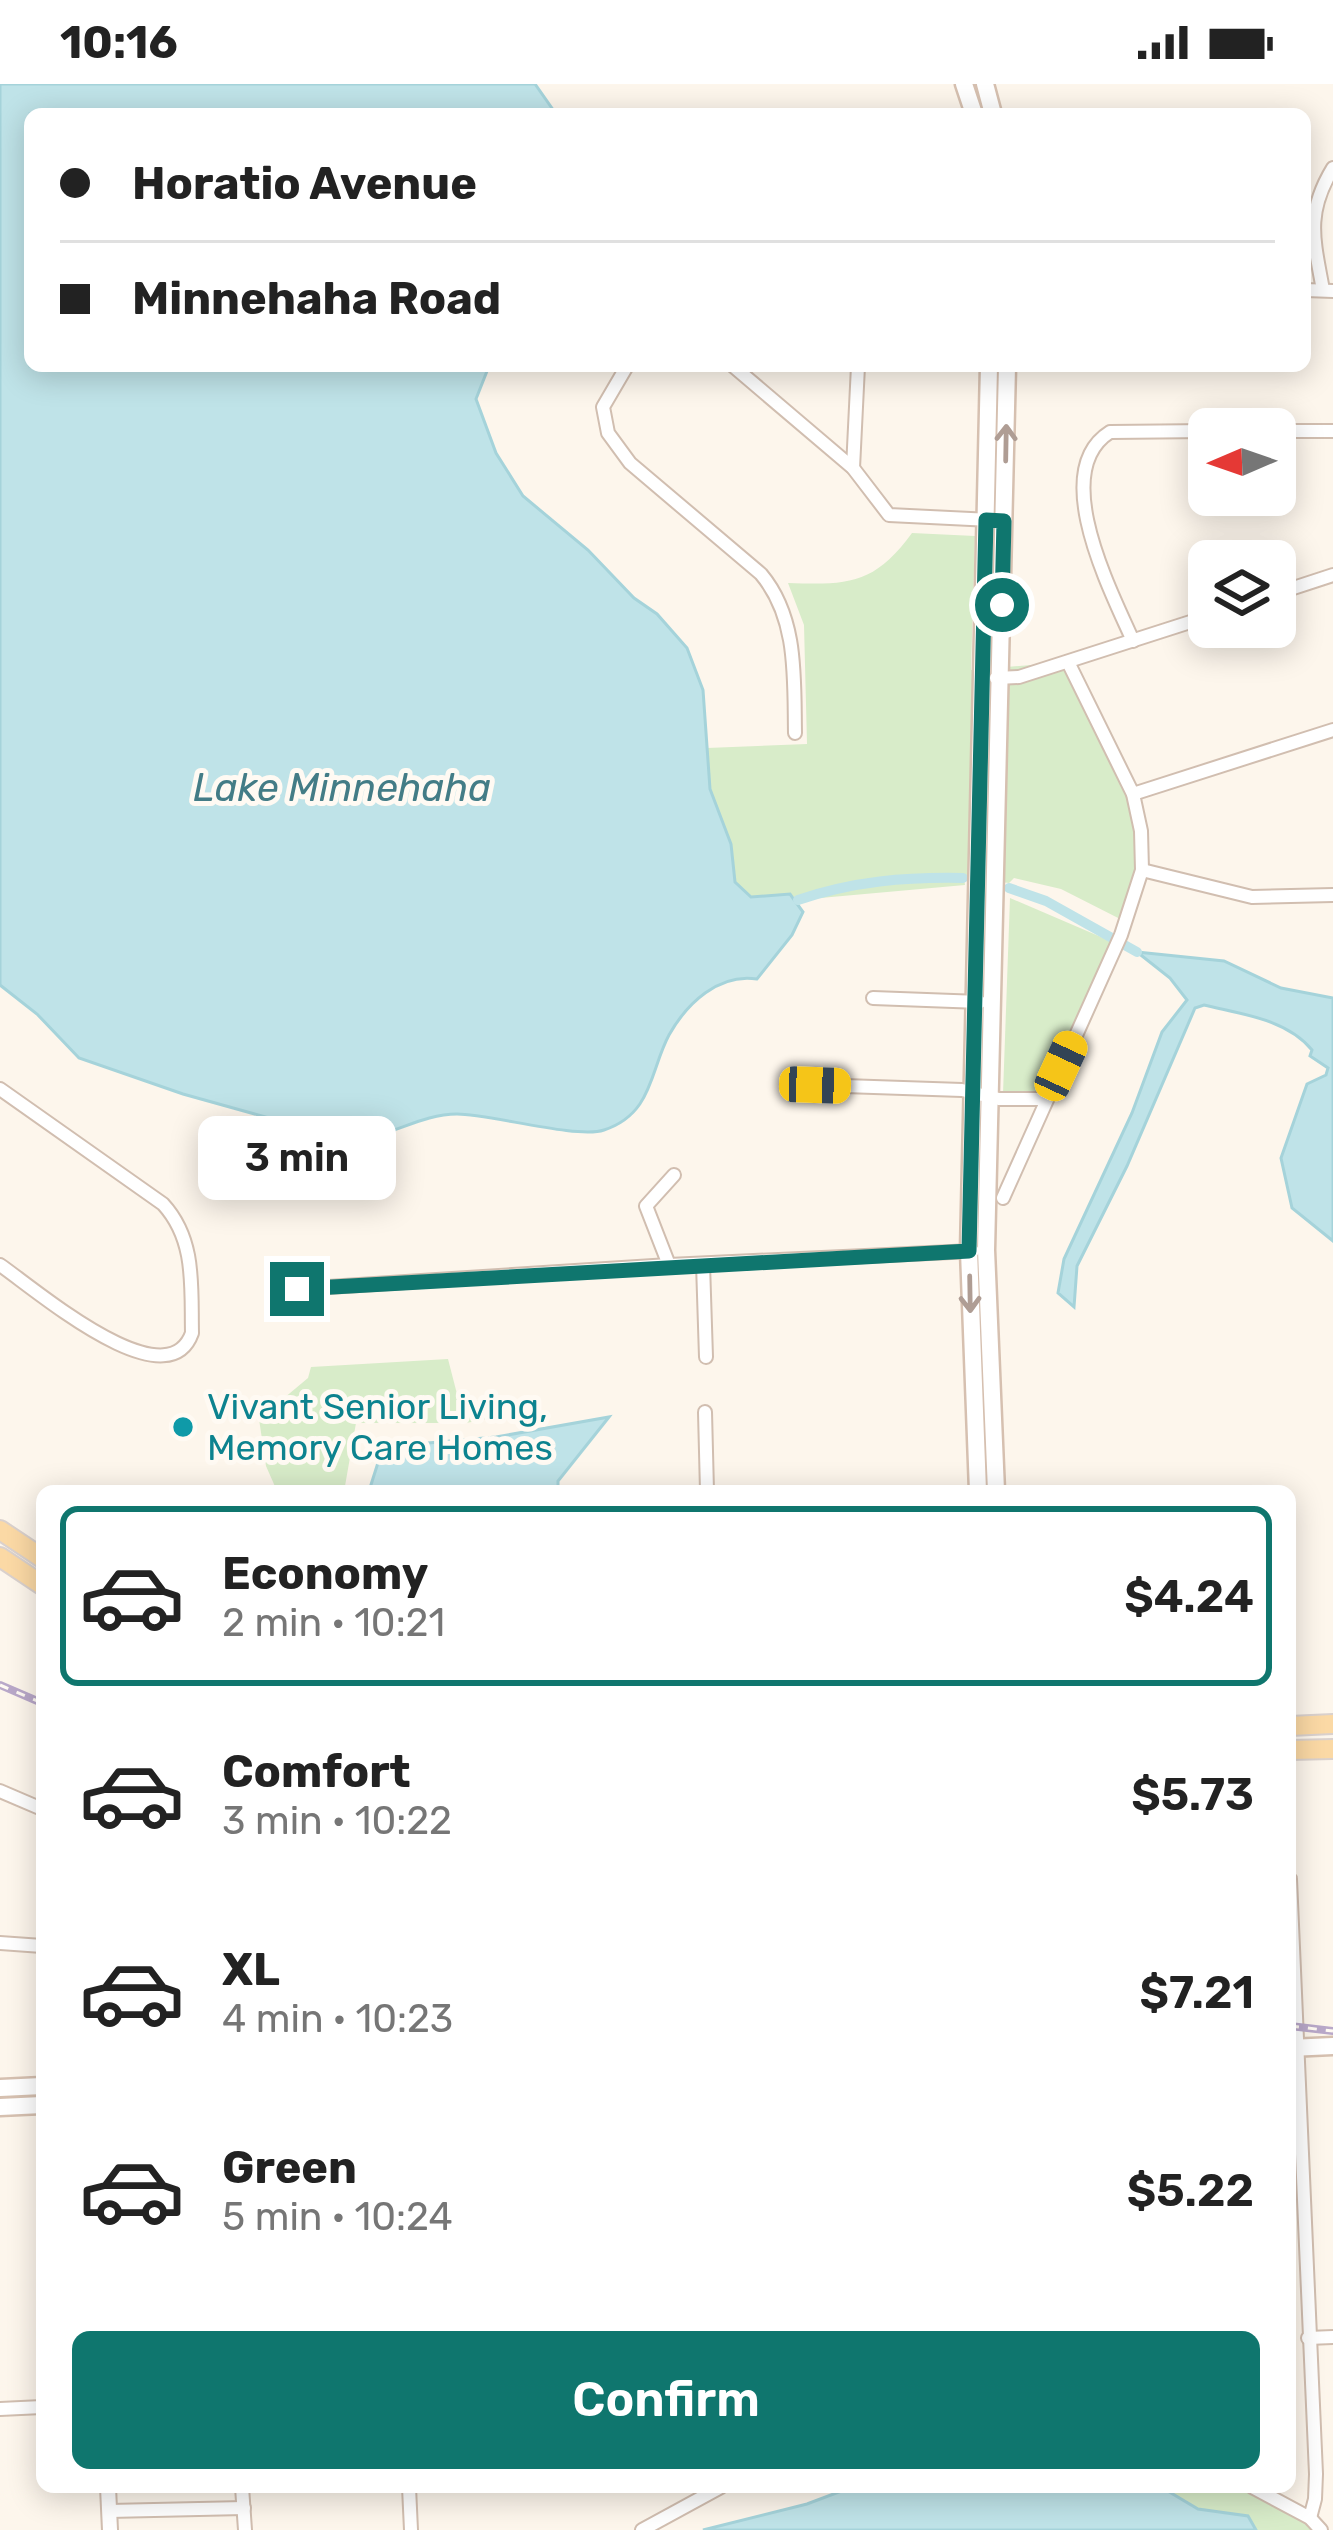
<!DOCTYPE html>
<meta charset="utf-8">
<style>
:root{--surface:#fff;--page:#f6f6f6;--text:#222;--muted:#767676;--line:#e0e0e0;--accent:#0f766e}
body{margin:0;font-family:Rubik,sans-serif;background:var(--page);color:var(--text);height:100vh;display:flex;flex-direction:column;font-size:45px;white-space:nowrap}
*{box-sizing:border-box;margin:0}
p{font-size:39px;color:var(--muted)}
.icon{flex:none;width:66px;height:66px;fill:none;stroke:currentColor;stroke-width:2;stroke-linecap:round;stroke-linejoin:round}
.map{position:relative;flex:1;overflow:hidden}
.details{position:absolute;left:36px;top:1401px;width:1260px;height:1008px;display:flex;flex-direction:column;background:var(--surface);border-radius:18px;box-shadow:0 6px 30px #0003}
.details>*{flex:none}
.banner{position:absolute;left:24px;top:24px;width:1287px;height:264px;border-radius:18px;box-shadow:0 6px 30px #0003;display:grid;align-content:center;height:264px;padding:0 36px;background:var(--surface)}
.needle{width:78px;rotate:268deg}
.tools{position:absolute;left:1188px;top:324px;display:grid;gap:24px}
.tools a{display:grid;place-items:center;width:108px;height:108px;border-radius:18px;background:var(--surface);box-shadow:0 6px 30px #0003;font-size:60px}
.end{position:absolute;width:54px;height:54px;margin:-27px;border:15px solid #0f766e;background:#fff;box-shadow:0 0 0 6px #fff}
.from{border-radius:50%}
.bubble{position:absolute;height:84px;border-radius:18px;background:var(--surface);box-shadow:0 6px 30px #0003;font-size:39px;font-weight:600;line-height:84px;text-align:center}
.car{position:absolute;width:36px;height:72px;margin:-36px -18px;border-radius:15px;box-shadow:0 0 9px 3px #0007;background:linear-gradient(#f5c518 24%,#345 0 40%,#f5c518 0 76%,#345 0 86%,#f5c518 0)}
.banner b{display:flex;align-items:center;gap:42px;height:114px;font-size:45px}
.banner b+b{border-top:3px solid var(--line)}
.banner i{width:30px;height:30px;background:var(--text)}
ul{padding:21px 0 0;list-style:none}
li{display:flex;align-items:center;gap:36px;height:180px;margin:0 24px 18px;padding:0 12px;border:6px solid transparent;border-radius:18px}
li div{flex:1}
li b{display:block;font-size:45px}
li em{font-style:normal;font-weight:600}
li.current{border-color:var(--accent)}
li>.icon{width:108px;height:108px;stroke-width:1.5}
.action{display:flex;gap:24px;margin-top:auto;padding:24px 36px}
.action a{flex:1;height:138px;border-radius:18px;background:var(--accent);color:#fff;font-size:48px;font-weight:600;line-height:138px;text-align:center}
.status{display:flex;justify-content:space-between;align-items:center;height:84px;padding:0 60px;background:var(--surface);direction:ltr}
.status svg{height:33px;fill:currentColor}
.map>svg:first-child{display:block}
</style>
<div class="status"><b>10:16</b><svg viewBox="0 0 49 12"><path d="M0 12V9h3v3zM5 12V6h3v6zM10 12V3h3v9zM15 12V0h3v12zM26 1h20v11H26zM47 4h2v5h-2z"/></svg></div>
<div class="map">
<svg width="1333" height="2446" viewBox="0 0 1333 2446">
<rect width="100%" height="100%" fill="#fdf6ec"/>
<!-- green -->
<g fill="#d8ecc9">
<path d="M912,449L975,452L971,586L1068,578L1128,697L1143,771L1126,838L1061,805L1014,794L1009,799L964,794L965,801L798,816L790,810L751,813L735,798L731,760L710,705L707,664L807,660L804,541L788,499C848,501 874,501 912,449Z"/>
<polygon points="1010,814 1115,859 1044,1010 1003,1010"/>
<polygon points="448,1275 457,1310 485,1319 502,1332 466,1339 356,1339 345,1402 340,1407 277,1407 266,1382 259,1335 308,1294 311,1283"/>
<polygon points="1161,2403 1250,2403 1318,2446 1256,2446 1248,2432 1198,2425"/>
</g>
<!-- water -->
<g fill="#bfe3e8" stroke="#a5d3da" stroke-width="3">
<path d="M0,0H535L556,30H30V282H489L476,315L496,369L523,412L588,466L634,514L657,530L687,564L703,606L710,705L731,760L735,798L751,813L790,810L803,828L792,851L757,895C719,889 687,919 669,951C650,986 653,1030 604,1046C577,1055 490,1030 457,1030C415,1030 383,1060 341,1054L183,1010L79,974L37,930L0,901Z"/>
<path d="M1137,868L1224,877L1281,904L1333,914V1157L1292,1124L1281,1074L1307,1000L1326,991L1328,984L1310,972L1312,966C1287,935 1241,930 1204,921L1195,924L1127,1082L1077,1182L1074,1223L1058,1209L1064,1175L1132,1029L1162,948L1187,916L1170,894Z"/>
<polygon points="609,1333 558,1397 558,1407 369,1407 383,1363 496,1353"/>
<polygon points="852,2403 1161,2403 1198,2425 1248,2432 1256,2446 703,2446 807,2420"/>
</g>
<g fill="none" stroke-linecap="round" stroke-linejoin="round">
<!-- canal -->
<g stroke="#bfe3e8" stroke-width="10">
<polyline points="1009,804 1046,817 1137,868"/>
<path d="M798,816C854,797 905,793 963,794"/>
</g>
<defs>
<g id="minor">
<polyline points="1305,206 1333,207"/>
<path d="M1323,206C1314,156 1305,130 1333,84"/>
<path d="M627,282L603,323L608,349L630,379L761,490C798,534 794,594 795,649"/>
<polyline points="733,282 853,384 889,431 991,436"/>
<polyline points="1275,347 1333,347"/>
<polyline points="853,384 858,282"/>
<polyline points="1275,510 1333,491"/>
<path d="M1133,557C1111,507 1048,387 1110,348L1209,347"/>
<polyline points="996,594 1019,593 1209,532"/>
<polyline points="1133,710 1333,646"/>
<polyline points="1142,786 1252,813 1333,811"/>
<polyline points="873,914 980,918"/>
<polyline points="815,1001 962,1006 999,1015 1046,1015"/>
<path d="M0,1005L163,1120C196,1156 191,1202 192,1249C167,1319 35,1205 0,1181"/>
<polyline points="1003,1114 1121,851 1142,786 1141,747 1133,710 1068,578"/>
<polyline points="703,1180 706,1273"/>
<polyline points="669,1181 646,1122 674,1091"/>
<polyline points="297,1205 669,1181 973,1167"/>
<polyline points="705,1328 707,1407"/>
<polyline points="0,1707 42,1725"/>
<polyline points="1290,1795 1316,2390 1315,2415 1310,2434"/>
<polyline points="0,1859 42,1862"/>
<polyline points="1308,2254 1333,2253"/>
<polyline points="0,2325 42,2323"/>
<polyline points="242,2403 245,2446"/>
<polyline points="409,2403 411,2446"/>
<polyline points="1252,2403 1310,2434 1321,2446"/>
<polyline points="109,2427 244,2424"/>
<polyline points="642,2446 721,2403"/>
</g>
<polyline id="tertiary" points="108,2403 110,2446"/>
<g id="secondary">
<polyline points="964,0 974,30"/>
<polyline points="985,0 993,30"/>
<polyline points="978,1407 969,1167 989,282"/>
<polyline points="996,1407 986,1166 1007,282"/>
<polyline points="1290,1964 1333,1962"/>
<polyline points="0,2004 42,2002"/>
<polyline points="0,2023 42,2021"/>
</g>
<g id="primary">
<polyline points="0,1446 42,1474"/>
<polyline points="0,1473 42,1501"/>
<polyline points="1290,1642 1333,1640"/>
<polyline points="1290,1666 1333,1665"/>
</g>
</defs>
<!-- minor casing -->
<use href="#minor" stroke="#d1beb0" stroke-width="16"/>
<!-- tertiary casing -->
<use href="#tertiary" stroke="#d1beb0" stroke-width="18"/>
<!-- secondary casing -->
<use href="#secondary" stroke="#d6c0b0" stroke-width="21"/>
<!-- primary casing -->
<use href="#primary" stroke="#dad1cd" stroke-width="22"/>
<!-- minor -->
<use href="#minor" stroke="#fff" stroke-width="12"/>
<!-- tertiary -->
<use href="#tertiary" stroke="#fff" stroke-width="14"/>
<!-- secondary -->
<use href="#secondary" stroke="#fff" stroke-width="16"/>
<!-- primary -->
<use href="#primary" stroke="#fbd9a5" stroke-width="18"/>
<defs>
<g id="rail">
<polyline points="0,1601 42,1619"/>
<polyline points="1290,1942 1333,1947"/>
</g>
</defs>
<!-- rail casing -->
<use href="#rail" stroke="#b9a8c9" stroke-width="8"/>
<!-- rail -->
<use href="#rail" stroke="#fffaf3" stroke-width="3" stroke-dasharray="9" stroke-linecap="butt"/>
</g>
<!-- one-way arrows -->
<defs><path id="oneway-shaft" d="M-6 0H5M1.5-3L5.5 0L1.5 3" fill="none" stroke-width="1.6" stroke-linecap="round" stroke-linejoin="round" transform="scale(3)"/></defs>
<g stroke="#af9d94">
<use href="#oneway-shaft" transform="translate(1006 359) rotate(-89)"/>
<use href="#oneway-shaft" transform="translate(970 1210) rotate(89)"/>
</g>
<g fill="none" stroke-linecap="round" stroke-linejoin="round">
<!-- route -->
<polyline stroke="#0f766e" stroke-width="15" points="297,1205 969,1167 986,436 1004,437 1002,521"/>
</g>
<!-- markers -->
<circle fill="#0f9aa8" stroke="#fffaf3" stroke-width="4.5" cx="183" cy="1343" r="12"/>
<g text-anchor="middle" dominant-baseline="central" stroke-width="10" stroke-linejoin="round" paint-order="stroke">
<!-- culture labels -->
<g font-size="36" fill="#0d838f" stroke="#fffaf3" text-anchor="start">
<text x="207" y="1322">Vivant Senior Living,<tspan x="207" dy="41">Memory Care Homes</tspan></text>
</g>
<!-- water labels -->
<g font-size="39" font-style="italic" fill="#437c86" stroke="#fffaf3">
<text x="342" y="704">Lake Minnehaha</text>
</g>
</g>
</svg>
<div class="tools">
<a><svg class="needle" viewBox="-14 -14 28 28"><path d="M0-13l5 13h-10z" fill="#e53935"/><path d="M0 13l5-13h-10z" fill="#767676"/></svg></a>
<a><svg class="icon" aria-label="layers" viewBox="0 0 24 24"><path d="M12 4l9 5-9 5-9-5zM3 14l9 5 9-5"/></svg></a>
</div>
<i class="end from" style="left:1002px;top:521px"></i>
<i class="end" style="left:297px;top:1205px"></i>
<div class="bubble" style="left:198px;top:1032px;width:198px">3 min</div>
<i class="car" style="left:1061px;top:982px;rotate:25deg"></i>
<i class="car" style="left:815px;top:1001px;rotate:92deg"></i>
<div class="banner">
<b><i class="from"></i>Horatio Avenue</b>
<b><i></i>Minnehaha Road</b>
</div>
<section class="details">
<ul>
<li class="current"><svg class="icon" aria-label="car" viewBox="0 0 24 24"><path d="M5 17H2v-5l4-1 3-4h7l3 4 3 1v5h-3M9 17h6M6 11h13"/><circle cx="7" cy="17" r="2"/><circle cx="17" cy="17" r="2"/></svg><div><b>Economy</b><p>2 min · 10:21</p></div><em>$4.24</em></li>
<li><svg class="icon" aria-label="car" viewBox="0 0 24 24"><path d="M5 17H2v-5l4-1 3-4h7l3 4 3 1v5h-3M9 17h6M6 11h13"/><circle cx="7" cy="17" r="2"/><circle cx="17" cy="17" r="2"/></svg><div><b>Comfort</b><p>3 min · 10:22</p></div><em>$5.73</em></li>
<li><svg class="icon" aria-label="car" viewBox="0 0 24 24"><path d="M5 17H2v-5l4-1 3-4h7l3 4 3 1v5h-3M9 17h6M6 11h13"/><circle cx="7" cy="17" r="2"/><circle cx="17" cy="17" r="2"/></svg><div><b>XL</b><p>4 min · 10:23</p></div><em>$7.21</em></li>
<li><svg class="icon" aria-label="car" viewBox="0 0 24 24"><path d="M5 17H2v-5l4-1 3-4h7l3 4 3 1v5h-3M9 17h6M6 11h13"/><circle cx="7" cy="17" r="2"/><circle cx="17" cy="17" r="2"/></svg><div><b>Green</b><p>5 min · 10:24</p></div><em>$5.22</em></li>
</ul>
<div class="action"><a>Confirm</a></div>
</section>
</div>
